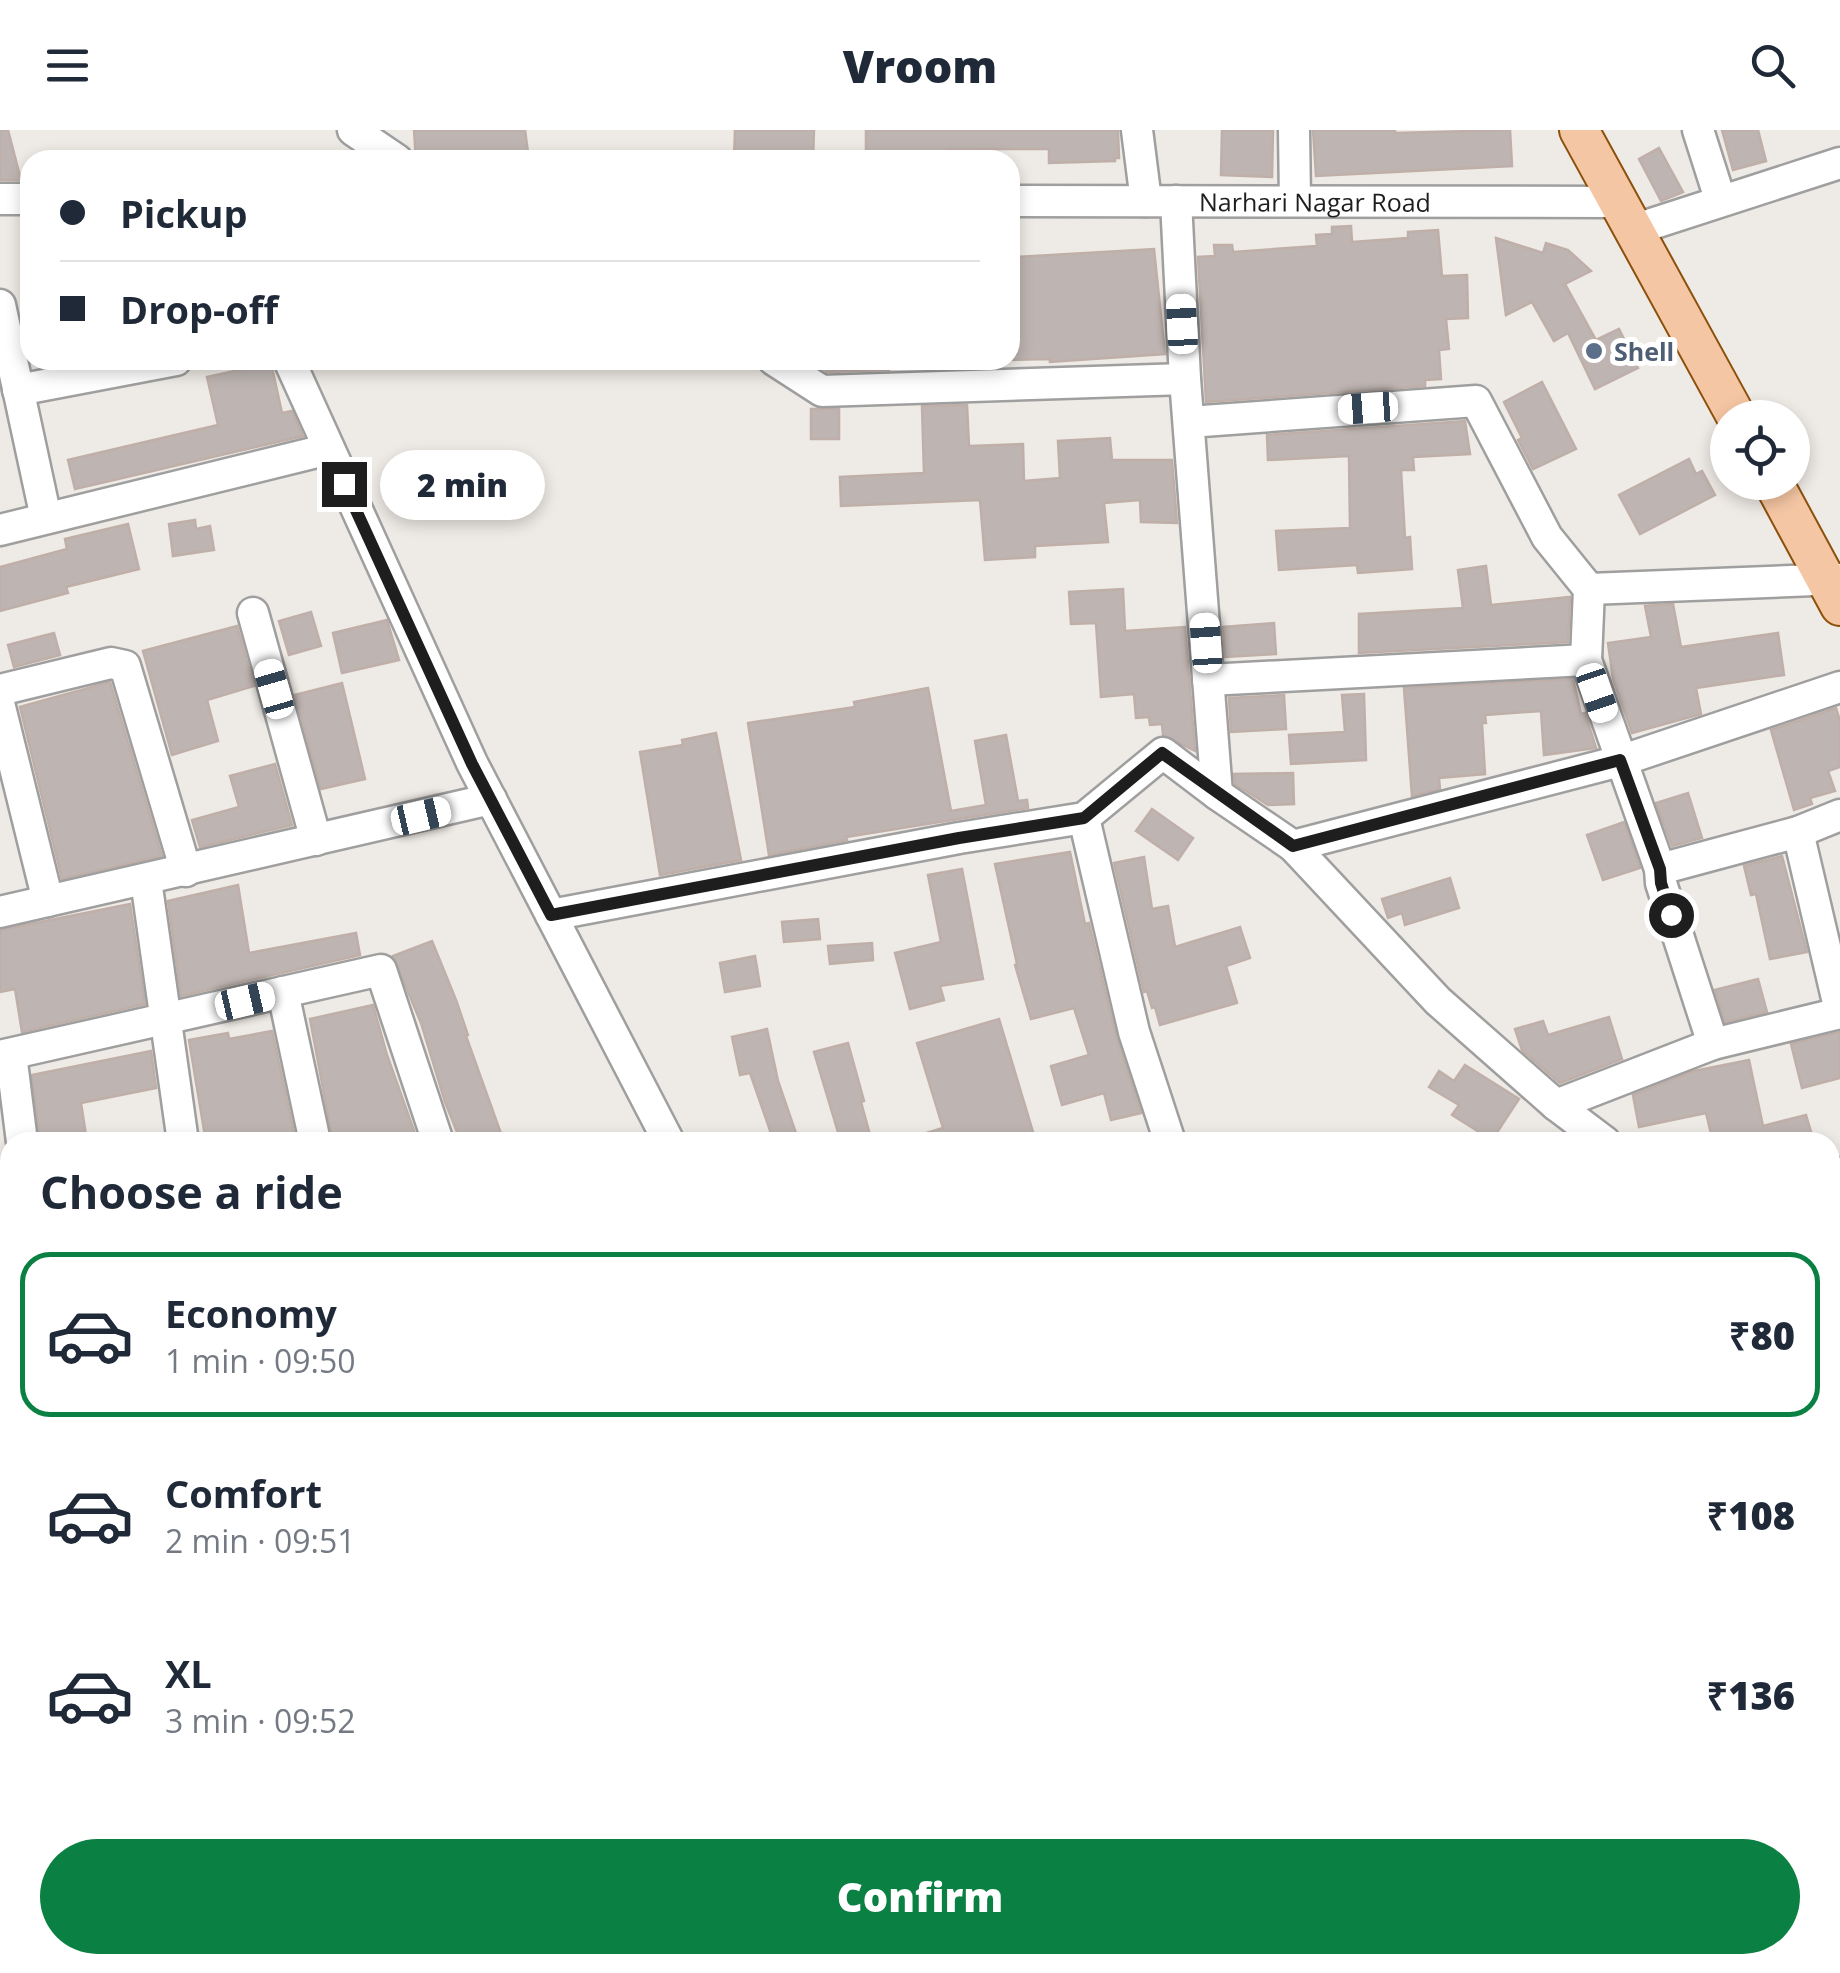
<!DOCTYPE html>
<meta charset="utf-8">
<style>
:root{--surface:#fff;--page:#f2f2f3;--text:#1f2937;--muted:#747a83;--line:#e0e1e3;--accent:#0b8043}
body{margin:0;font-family:"Open Sans",sans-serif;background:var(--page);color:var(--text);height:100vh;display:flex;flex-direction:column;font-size:38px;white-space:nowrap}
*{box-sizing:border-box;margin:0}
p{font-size:32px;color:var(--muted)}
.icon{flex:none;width:55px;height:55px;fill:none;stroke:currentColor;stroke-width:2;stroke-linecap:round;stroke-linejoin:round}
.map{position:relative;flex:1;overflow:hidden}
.details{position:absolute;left:0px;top:1002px;width:1840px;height:842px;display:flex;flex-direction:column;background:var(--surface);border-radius:30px 30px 0 0;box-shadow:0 5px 15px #0003}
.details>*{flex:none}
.guide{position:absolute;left:20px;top:20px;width:1000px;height:220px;border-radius:30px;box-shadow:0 5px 15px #0003;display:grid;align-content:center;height:220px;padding:0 40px;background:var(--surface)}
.controls{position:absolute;left:1710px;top:270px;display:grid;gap:20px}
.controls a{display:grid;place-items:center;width:100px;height:100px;border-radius:50%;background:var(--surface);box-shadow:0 5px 15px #0003;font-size:50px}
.end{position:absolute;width:45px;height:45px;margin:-22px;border:12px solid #1e1e1e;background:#fff;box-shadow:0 0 0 5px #fff}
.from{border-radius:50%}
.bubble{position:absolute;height:70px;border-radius:35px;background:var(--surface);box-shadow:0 5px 15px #0003;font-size:32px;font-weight:800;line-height:70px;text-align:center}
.car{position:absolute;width:30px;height:60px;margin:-30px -15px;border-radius:12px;box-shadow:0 0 8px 2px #0007;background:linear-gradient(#fff 24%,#345 0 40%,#fff 0 76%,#345 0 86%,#fff 0)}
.guide b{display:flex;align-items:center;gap:35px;height:95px;font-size:38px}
.guide b+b{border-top:2px solid var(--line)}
.guide i{width:25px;height:25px;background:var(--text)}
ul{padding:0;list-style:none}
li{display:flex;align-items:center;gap:30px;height:165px;margin:0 20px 15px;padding:0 20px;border:5px solid transparent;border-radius:30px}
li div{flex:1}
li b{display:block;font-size:38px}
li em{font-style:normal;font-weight:800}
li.selected{border-color:var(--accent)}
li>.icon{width:90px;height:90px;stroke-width:1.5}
h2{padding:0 40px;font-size:45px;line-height:120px}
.cta{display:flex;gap:20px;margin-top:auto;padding:20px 40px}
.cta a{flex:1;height:115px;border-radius:60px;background:var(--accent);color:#fff;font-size:40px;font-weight:800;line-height:115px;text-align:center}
header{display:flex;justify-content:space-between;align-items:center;height:130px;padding:0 40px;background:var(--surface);font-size:45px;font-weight:800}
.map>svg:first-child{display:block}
</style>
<header><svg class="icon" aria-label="menu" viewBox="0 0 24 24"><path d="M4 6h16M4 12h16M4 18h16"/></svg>Vroom<svg class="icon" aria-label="search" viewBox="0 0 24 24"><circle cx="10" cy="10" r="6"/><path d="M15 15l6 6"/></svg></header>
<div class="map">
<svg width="1840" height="1843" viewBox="0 0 1840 1843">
<rect width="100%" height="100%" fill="#eeeae5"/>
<!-- building -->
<g fill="#beb5b2" stroke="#bfafa8" stroke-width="2.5">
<polygon points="0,0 8,0 21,50 0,50"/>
<polygon points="414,0 525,0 529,30 416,30"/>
<polygon points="735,0 814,0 813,30 734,30"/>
<polygon points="866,0 1114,0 1118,1 1119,28 1115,28 1115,31 1049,33 1049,19 947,19 947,30 866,30"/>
<polygon points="1222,0 1273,0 1272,47 1221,45"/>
<polygon points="1313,0 1395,0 1395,3 1510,0 1512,36 1316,46"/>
<polygon points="1722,0 1758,0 1766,31 1733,40"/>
<polygon points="1659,18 1683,62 1661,71 1639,29"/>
<polygon points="1351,96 1352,112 1408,108 1408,102 1438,100 1442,146 1467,145 1468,188 1446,189 1449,219 1439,220 1441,249 1425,250 1425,256 1206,272 1198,127 1215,126 1214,115 1232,115 1233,122 1317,116 1316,105 1332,104 1332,97"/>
<polygon points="1496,108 1543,123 1546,113 1568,120 1591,141 1565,154 1596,210 1619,199 1638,238 1595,259 1568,203 1554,211 1532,172 1506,185"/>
<polygon points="1154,119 1165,224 1050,232 1050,229 1010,230 1010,180 1017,180 1014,127"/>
<polygon points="822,230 889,230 889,240 827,242 822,238"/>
<polygon points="271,233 282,283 292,281 303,306 75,359 68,330 218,295 207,247"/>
<polygon points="1542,252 1576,319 1533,339 1518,310 1522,308 1504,272"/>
<polygon points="967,275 969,316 1023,314 1024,351 1060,348 1058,311 1110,308 1112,330 1172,330 1177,393 1141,392 1140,370 1104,373 1108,412 1035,416 1035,427 985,430 980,370 841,376 840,347 924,343 922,276"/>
<rect x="811" y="279" width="28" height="30"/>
<polygon points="1465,291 1470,324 1413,327 1414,340 1401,340 1405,408 1410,407 1412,439 1358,443 1357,435 1279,440 1276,401 1350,398 1349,326 1268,330 1267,305"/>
<polygon points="1689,329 1696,344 1702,341 1715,365 1640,404 1619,365"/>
<polygon points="195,390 196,399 210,396 214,420 173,426 169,394"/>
<polygon points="128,394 139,439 66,457 68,463 0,481 0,437 67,419 65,409"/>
<polygon points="1486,436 1491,475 1570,467 1568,512 1359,523 1359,484 1463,478 1458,440"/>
<polygon points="1123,459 1125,501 1185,497 1195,621 1163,605 1162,594 1150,595 1149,587 1136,588 1134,564 1101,567 1096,493 1071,494 1069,462"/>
<polygon points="1673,474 1681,517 1778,503 1784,545 1696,558 1701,584 1632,603 1613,549 1608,513 1651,507 1645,476"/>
<polygon points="311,482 321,516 289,525 279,491"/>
<polygon points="387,490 399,530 342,543 333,503"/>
<polygon points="1274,493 1276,524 1225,527 1223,497"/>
<polygon points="237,496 254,556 207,570 218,611 172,625 143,521"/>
<polygon points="54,503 60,525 14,537 8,515"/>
<polygon points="1573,549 1581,584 1585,583 1596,618 1544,625 1541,581 1485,585 1486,593 1482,593 1485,644 1439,648 1440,659 1412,666 1404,558"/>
<polygon points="110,552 162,726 62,749 20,577"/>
<polygon points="342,553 365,649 321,659 295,565"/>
<polygon points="928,558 951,681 986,675 975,611 1006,605 1018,671 1027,670 1028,678 846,707 847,710 769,725 748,593 855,577 854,572"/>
<polygon points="1364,564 1366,630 1291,634 1289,605 1345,602 1342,565"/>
<polygon points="1284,565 1286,599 1231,602 1229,568"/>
<polygon points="1836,578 1840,591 1840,637 1828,641 1835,661 1810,668 1812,674 1794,680 1771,600"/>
<polygon points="716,603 741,730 660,745 640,622 683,615 682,610"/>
<polygon points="275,634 292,695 200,717 192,690 239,677 230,646"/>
<polygon points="1293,643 1294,674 1268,675 1235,654 1234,644"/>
<polygon points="1688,663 1702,708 1672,716 1656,673"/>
<polygon points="1152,679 1193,708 1178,730 1136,701"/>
<polygon points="1624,692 1640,738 1603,750 1587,705"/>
<polygon points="1070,722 1085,794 1089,793 1116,906 1141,983 1111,990 1104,963 1062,975 1051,936 1089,925 1074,878 1031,889 1015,835 1017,834 995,734"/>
<polygon points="1782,726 1807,822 1770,829 1756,764 1751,765 1744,736"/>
<polygon points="1144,727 1152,779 1168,776 1175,817 1240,797 1250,828 1226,836 1237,873 1160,895 1155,877 1152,878 1147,861 1144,862 1114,733"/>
<polygon points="962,739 983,849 940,856 944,870 910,879 895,823 941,812 928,745"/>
<polygon points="1450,748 1459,778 1405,795 1402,783 1388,788 1382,769"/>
<polygon points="238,755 249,823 356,803 360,825 181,866 168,771"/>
<polygon points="130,774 145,874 22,902 15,859 0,862 0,800"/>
<polygon points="818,789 820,809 784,812 782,792"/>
<polygon points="432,811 456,870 468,905 466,906 504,1012 461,1012 445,972 421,893 393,826"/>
<polygon points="872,813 873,830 830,834 828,816"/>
<polygon points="755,826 760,856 725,862 720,833"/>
<polygon points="1758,849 1767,882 1725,892 1715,860"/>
<polygon points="373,875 387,925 418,1012 333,1012 310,889"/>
<polygon points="1609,887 1622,929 1560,953 1522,920 1515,899 1543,891 1548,905"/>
<polygon points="999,889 1036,1012 910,1012 909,1008 943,998 917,913"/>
<polygon points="767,899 778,951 799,1012 774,1012 750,943 740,945 732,907"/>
<polygon points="272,901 296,1012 206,1012 189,910 228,903 229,909"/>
<polygon points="1840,902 1840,948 1802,958 1791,914"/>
<polygon points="848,913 864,971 861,972 872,1012 841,1012 814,922"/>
<polygon points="151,921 156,958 81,973 87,1012 40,1012 32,945"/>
<polygon points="1749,930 1763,996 1806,985 1814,1012 1713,1012 1706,983 1639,997 1633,965 1694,941"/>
<polygon points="1465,935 1519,969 1492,1010 1452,985 1459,975 1429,957 1439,941 1454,951"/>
</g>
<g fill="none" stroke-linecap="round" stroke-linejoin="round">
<defs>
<g id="minor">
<polyline points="353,0 397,30"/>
<polyline points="1137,0 1146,71"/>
<polyline points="1294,0 1295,71"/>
<polyline points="1698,0 1720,69"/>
<polyline points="0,69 30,69"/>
<path id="s1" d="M1010,71L1618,72"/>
<polyline points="1633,100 1840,33"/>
<polyline points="0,175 46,388"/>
<polyline points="289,230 472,633 669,1012"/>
<polyline points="774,230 822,261 1185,249"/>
<polyline points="18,260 176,230"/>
<polyline points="1189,292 1476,271 1547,407 1589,459 1586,530 1660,739 1661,753 1713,914"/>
<polyline points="0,400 329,319"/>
<polyline points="1589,459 1840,449"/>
<polyline points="253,483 316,710"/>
<polyline points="1208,550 1586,530"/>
<polyline points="0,560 111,533 125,536 186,741"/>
<polyline points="0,577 48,771"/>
<polyline points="1217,664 1293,716 1620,631 1840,557"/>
<polyline points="1084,688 1134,902 1170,1012"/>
<polyline points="1798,702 1840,881"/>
<polyline points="1293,716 1438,871 1556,975"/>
<polyline points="1660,739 1798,702 1840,685"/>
<polyline points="146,750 183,1012"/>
<polyline points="0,782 491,669"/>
<polyline points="551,785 959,708 1084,688 1163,623 1217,664 1185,249 1176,71"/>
<polyline points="283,862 315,1012"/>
<polyline points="11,924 22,1012"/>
<polyline points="0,926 381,840 438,1012"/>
<polyline points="1605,1012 1556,975 1713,914 1840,883"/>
<polyline points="1830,1046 1840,1043"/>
<polyline points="0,1176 10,1175"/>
<polyline points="1830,1176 1840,1183"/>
<polyline points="1830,1412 1840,1411"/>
</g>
<g id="major">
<polyline points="1579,0 1737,288"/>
<polyline points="1773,352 1840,476"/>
</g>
</defs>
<!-- minor casing -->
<use href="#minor" stroke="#9f9f9f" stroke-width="35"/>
<!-- major casing -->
<use href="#major" stroke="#8d500b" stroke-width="42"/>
<!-- minor -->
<use href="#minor" stroke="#fff" stroke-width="30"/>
<!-- major -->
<use href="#major" stroke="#f5c6a3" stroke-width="38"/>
</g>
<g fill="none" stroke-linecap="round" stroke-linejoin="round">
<!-- route -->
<polyline stroke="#1e1e1e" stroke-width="12" points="344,354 472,634 551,785 959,708 1084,688 1162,623 1293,716 1620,630 1660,739 1661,753 1671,785"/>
</g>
<!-- markers -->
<circle fill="#5c6f8a" stroke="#fff" stroke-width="4" cx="1594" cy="221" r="10"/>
<g text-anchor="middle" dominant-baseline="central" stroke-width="10" stroke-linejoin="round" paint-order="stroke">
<!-- street labels -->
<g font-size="25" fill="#1e1e1e" stroke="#fff">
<text stroke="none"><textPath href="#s1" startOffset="305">Narhari Nagar Road</textPath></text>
</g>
<!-- service labels -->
<g font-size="25" font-weight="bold" fill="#4e5e75" stroke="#fff" text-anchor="start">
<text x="1614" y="221">Shell</text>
</g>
</g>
</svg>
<div class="controls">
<a><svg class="icon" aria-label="locate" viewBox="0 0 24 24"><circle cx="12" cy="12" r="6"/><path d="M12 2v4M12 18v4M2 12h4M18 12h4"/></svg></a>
</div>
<i class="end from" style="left:1671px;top:785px"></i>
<i class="end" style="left:344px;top:354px"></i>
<div class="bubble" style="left:380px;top:320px;width:165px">2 min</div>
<i class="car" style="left:1182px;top:194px;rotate:357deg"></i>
<i class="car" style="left:1368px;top:278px;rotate:266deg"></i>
<i class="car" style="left:1206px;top:513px;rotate:356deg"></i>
<i class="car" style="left:274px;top:559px;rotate:344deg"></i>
<i class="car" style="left:1597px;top:563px;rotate:161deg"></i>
<i class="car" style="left:421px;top:686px;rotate:77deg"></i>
<i class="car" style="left:245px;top:871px;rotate:77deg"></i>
<div class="guide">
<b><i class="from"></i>Pickup</b>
<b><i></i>Drop-off</b>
</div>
<section class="details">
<h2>Choose a ride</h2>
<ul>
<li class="selected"><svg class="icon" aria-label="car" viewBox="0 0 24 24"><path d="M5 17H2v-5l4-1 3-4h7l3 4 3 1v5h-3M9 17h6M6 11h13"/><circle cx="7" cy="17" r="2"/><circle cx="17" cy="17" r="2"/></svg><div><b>Economy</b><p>1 min · 09:50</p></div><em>₹80</em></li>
<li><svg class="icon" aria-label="car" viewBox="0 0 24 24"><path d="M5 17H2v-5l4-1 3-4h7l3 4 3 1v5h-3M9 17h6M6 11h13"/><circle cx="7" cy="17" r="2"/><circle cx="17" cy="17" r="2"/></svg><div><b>Comfort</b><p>2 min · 09:51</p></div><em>₹108</em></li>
<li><svg class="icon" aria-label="car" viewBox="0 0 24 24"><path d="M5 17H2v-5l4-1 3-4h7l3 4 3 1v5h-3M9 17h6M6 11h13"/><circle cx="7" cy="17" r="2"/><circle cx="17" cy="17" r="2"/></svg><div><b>XL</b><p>3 min · 09:52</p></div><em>₹136</em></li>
</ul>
<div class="cta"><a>Confirm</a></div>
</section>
</div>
